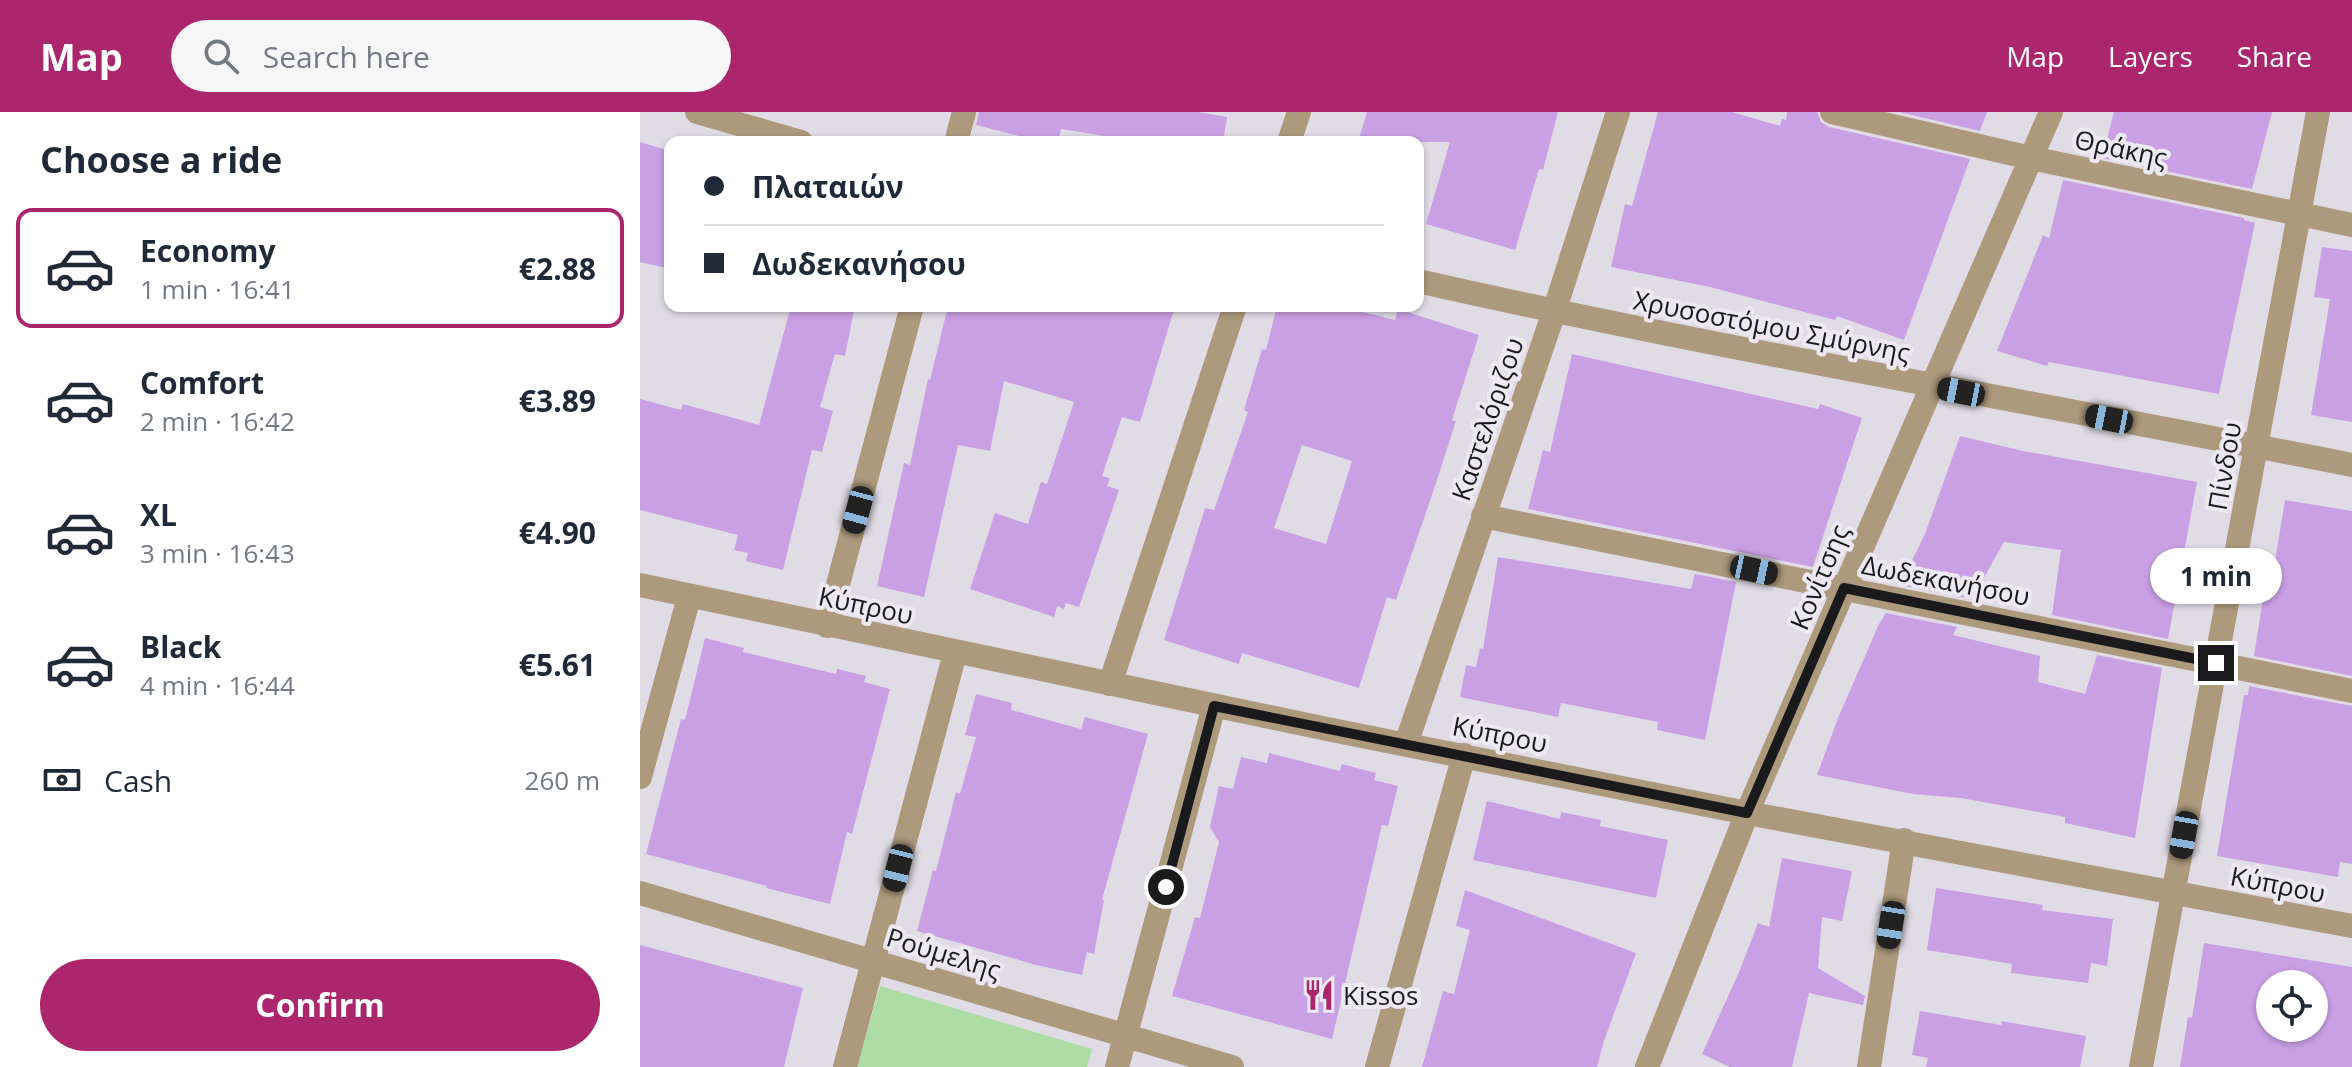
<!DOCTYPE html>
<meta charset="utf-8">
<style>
:root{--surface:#fff;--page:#f6f6f7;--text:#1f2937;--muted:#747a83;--line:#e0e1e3;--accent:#ac266d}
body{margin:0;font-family:"Open Sans",sans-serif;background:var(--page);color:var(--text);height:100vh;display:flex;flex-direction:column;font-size:30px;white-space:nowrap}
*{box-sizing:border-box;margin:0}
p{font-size:26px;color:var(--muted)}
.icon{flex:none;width:44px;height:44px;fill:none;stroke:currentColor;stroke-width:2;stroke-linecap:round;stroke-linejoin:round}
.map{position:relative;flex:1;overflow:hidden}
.side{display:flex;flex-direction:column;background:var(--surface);width:640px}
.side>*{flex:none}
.top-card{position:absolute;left:24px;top:24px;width:760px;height:176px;border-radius:16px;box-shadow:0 2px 6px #0004;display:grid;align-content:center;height:176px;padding:0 40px;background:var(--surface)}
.tools{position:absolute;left:1616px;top:858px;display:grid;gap:16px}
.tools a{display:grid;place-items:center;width:72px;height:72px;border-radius:50%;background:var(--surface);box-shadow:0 2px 6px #0004;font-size:40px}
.end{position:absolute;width:36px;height:36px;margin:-18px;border:10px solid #1a191c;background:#fff;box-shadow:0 0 0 4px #fff}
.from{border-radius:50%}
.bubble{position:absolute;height:56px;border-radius:28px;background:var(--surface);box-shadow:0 2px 6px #0004;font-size:26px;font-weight:700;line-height:56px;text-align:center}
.car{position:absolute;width:24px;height:48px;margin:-24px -12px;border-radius:10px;box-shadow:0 0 6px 2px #0007;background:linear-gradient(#222 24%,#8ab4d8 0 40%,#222 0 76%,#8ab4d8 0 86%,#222 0)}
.top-card b{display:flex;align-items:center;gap:28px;height:76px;font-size:30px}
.top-card b+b{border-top:2px solid var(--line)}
.top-card i{width:20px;height:20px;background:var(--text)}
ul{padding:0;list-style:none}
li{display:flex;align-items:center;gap:24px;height:120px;margin:0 16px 12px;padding:0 24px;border:4px solid transparent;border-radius:16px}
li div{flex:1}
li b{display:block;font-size:30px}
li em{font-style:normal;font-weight:700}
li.on{border-color:var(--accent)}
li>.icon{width:72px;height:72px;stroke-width:1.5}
h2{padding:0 40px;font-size:36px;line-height:96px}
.pay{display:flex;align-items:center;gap:20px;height:88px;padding:0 40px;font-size:30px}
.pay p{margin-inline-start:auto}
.primary-button{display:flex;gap:16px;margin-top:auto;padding:16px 40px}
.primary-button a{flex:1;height:92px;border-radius:48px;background:var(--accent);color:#fff;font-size:32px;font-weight:700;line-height:92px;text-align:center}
header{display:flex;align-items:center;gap:48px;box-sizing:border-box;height:112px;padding:0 40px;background:var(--accent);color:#fff}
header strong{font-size:38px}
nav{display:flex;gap:44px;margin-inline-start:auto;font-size:28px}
.search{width:560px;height:72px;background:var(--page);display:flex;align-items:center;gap:20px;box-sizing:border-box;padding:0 28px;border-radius:44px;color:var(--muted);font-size:30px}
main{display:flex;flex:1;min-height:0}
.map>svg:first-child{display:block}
</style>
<header>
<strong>Map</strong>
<div class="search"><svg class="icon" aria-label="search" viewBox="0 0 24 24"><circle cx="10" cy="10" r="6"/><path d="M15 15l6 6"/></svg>Search here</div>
<nav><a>Map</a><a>Layers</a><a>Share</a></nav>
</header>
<main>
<section class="side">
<h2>Choose a ride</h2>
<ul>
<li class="on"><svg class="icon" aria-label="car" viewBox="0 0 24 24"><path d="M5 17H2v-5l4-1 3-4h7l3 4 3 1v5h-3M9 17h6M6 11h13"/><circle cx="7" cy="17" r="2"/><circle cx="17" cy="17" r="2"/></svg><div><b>Economy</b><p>1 min · 16:41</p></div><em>€2.88</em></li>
<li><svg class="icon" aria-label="car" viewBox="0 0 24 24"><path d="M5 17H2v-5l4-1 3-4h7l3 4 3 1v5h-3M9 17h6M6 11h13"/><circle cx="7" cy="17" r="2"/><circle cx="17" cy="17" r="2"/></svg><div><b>Comfort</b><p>2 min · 16:42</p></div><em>€3.89</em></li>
<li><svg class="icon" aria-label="car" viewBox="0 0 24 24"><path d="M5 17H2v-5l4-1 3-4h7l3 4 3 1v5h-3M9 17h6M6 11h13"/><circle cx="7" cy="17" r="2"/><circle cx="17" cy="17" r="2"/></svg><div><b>XL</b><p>3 min · 16:43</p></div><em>€4.90</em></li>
<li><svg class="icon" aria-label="car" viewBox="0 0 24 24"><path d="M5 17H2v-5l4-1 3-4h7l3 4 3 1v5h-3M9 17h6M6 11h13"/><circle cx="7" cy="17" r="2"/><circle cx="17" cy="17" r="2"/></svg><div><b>Black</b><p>4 min · 16:44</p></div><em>€5.61</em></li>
</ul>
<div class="pay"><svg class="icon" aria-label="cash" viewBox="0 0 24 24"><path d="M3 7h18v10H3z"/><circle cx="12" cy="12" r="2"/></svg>Cash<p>260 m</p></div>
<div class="primary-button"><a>Confirm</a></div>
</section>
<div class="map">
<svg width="1712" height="955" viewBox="0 0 1712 955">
<rect width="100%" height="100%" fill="#e0dce6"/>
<!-- green -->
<polygon fill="#addca4" points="240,874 452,937 447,955 217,955"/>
<!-- building -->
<g fill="#caa0e4" fill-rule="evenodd">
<polygon points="339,0 558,0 587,5 583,30 483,30 483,27 421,17 418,30 403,30 336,13"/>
<polygon points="727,0 918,0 903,58 899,57 875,138 786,112 810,30 718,30"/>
<polygon points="1018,0 1092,0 1140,14 1142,7 1146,8 1147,0 1177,0 1181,10 1189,15 1330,47 1264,228 1197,204 1195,208 1070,175 971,155 985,92 992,94"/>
<polygon points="1259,0 1347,0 1340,19"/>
<polygon points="1474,0 1632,0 1612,77 1462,46"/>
<polygon points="0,30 30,39 30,157 0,150"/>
<polygon points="1423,68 1604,106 1604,108 1615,111 1579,282 1409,250 1407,254 1357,239 1403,123 1409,126"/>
<polygon points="1682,135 1712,139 1712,310 1671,303 1690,187 1674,185"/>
<polygon points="151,194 215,194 205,244 195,242 180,295 193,299 182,340 172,338 143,458 106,449 108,441 94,438 98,423 0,398 0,287 41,298 43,292 119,313"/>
<polygon points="308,194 535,194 500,310 482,305 462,364 470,366 467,374 479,378 439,495 426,491 424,497 417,494 414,505 330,477 355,401 388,412 401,370 407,372 434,290 364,269 350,339 318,333 284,485 237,474 264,351 270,353 288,267 290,268"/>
<path d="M637,194H699L755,208L758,197L839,223L812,308L816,309L794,377L756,488L747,485L719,576L602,541L599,552L524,528L565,396L574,398L608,300L604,298L622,237L626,238ZM662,333L712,349L686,432L634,416Z"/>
<polygon points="932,242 1178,297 1180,292 1222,306 1173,455 888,397 903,338 910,340"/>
<polygon points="1320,324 1383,339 1557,370 1528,527 1412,503 1421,438 1364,430 1332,487 1260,473 1285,422"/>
<polygon points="1645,388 1712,399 1712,564 1614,544 1626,467 1632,468"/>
<polygon points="858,445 1051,477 1055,462 1096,470 1065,628 1017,618 1018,610 921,591 918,605 820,585 826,553 836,555 840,536 843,537"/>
<polygon points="1246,501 1317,515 1313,523 1400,544 1398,570 1445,582 1457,543 1522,556 1495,726 1425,711 1425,705 1321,686 1273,682 1177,663 1198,606 1239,512"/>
<polygon points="65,526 104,536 103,540 196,562 197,557 226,564 224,570 250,577 212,722 207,720 190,792 126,776 127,774 6,742 41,607 45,608"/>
<polygon points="1609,574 1712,594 1712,752 1700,750 1698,765 1577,744 1604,583 1608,583"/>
<polygon points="336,582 372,591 371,598 441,617 445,605 508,622 462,788 464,788 454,842 447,840 442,863 396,853 277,819 293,758 296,759 316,680 320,682 336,625 325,623"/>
<polygon points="629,641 700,659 702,652 736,661 734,668 758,674 748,714 742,713 692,927 532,884 555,805 560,806 579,730 570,715 579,674 593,677 601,645 627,651"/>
<polygon points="847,689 920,707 921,700 961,708 960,714 1028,728 1016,786 833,748"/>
<polygon points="1142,746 1212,759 1202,809 1182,805 1178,856 1225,884 1223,893 1169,881 1152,955 1090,955 1062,942 1099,860 1118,811 1129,815"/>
<polygon points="1296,776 1403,793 1402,798 1473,807 1467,854 1451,851 1448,871 1371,861 1372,852 1287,838"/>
<polygon points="825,778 996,841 964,929 957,955 782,955 803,879 814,882 830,818 816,814"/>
<path d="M1564,831L1712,855V955H1540L1548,905L1552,906ZM1630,872H1674V916H1630Z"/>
<polygon points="0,833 163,876 144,955 0,955"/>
<polygon points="1280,899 1361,913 1362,909 1446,924 1440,955 1286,955 1288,946 1272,943"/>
</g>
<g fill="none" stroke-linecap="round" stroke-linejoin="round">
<!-- minor -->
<g stroke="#ad997c" stroke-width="24">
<polyline points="57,0 161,30"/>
<polyline points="1192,0 1391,46 1712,113"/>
<polyline points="316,30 324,0"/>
<polyline points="649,30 659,0"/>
<path d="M778,169C1088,239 1401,291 1712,353"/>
<polyline points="843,404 1712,579"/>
<polyline points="0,473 687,617 1107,701 1712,814"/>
<polyline points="187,514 272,194"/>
<polyline points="470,572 595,194"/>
<polyline points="766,632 914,200 978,0"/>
<polyline points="0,665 49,485"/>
<polyline points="0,781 592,955"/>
<polyline points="205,955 315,541"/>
<polyline points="477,955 574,594"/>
<polyline points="737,955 824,643"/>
<polyline points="1007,955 1107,701 1411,0"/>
<polyline points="1229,955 1264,728"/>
<polyline points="1501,955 1678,0"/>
</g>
</g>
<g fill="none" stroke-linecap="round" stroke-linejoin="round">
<!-- route -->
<polyline stroke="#1a191c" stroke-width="10" points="526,775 574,594 1107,701 1204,476 1576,551"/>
</g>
<!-- icons -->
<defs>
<symbol id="restaurant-bare" viewBox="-9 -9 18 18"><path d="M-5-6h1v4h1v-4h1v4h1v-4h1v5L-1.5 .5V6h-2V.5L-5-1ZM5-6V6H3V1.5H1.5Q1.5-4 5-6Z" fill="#ac266d" stroke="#ede9f3" stroke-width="2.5" paint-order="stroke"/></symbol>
</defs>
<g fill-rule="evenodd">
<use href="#restaurant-bare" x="657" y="861" width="44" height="44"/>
</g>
<g text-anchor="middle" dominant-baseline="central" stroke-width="8" stroke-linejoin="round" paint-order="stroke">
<!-- street labels -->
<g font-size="26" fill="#1a191c" stroke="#ede9f3">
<text transform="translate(1481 36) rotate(12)">Θράκης</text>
<text transform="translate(1132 214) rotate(11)">Χρυσοστόμου Σμύρνης</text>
<text transform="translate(847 307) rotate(-71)">Καστελόριζου</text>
<text transform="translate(1584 354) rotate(-80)">Πίνδου</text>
<text transform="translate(1179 465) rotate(-67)">Κονίτσης</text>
<text transform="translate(1306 468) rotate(11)">Δωδεκανήσου</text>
<text transform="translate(226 493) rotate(12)">Κύπρου</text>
<text transform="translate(860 622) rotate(11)">Κύπρου</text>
<text transform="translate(1638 772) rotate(11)">Κύπρου</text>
<text transform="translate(304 841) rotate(17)">Ρούμελης</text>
</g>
<!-- poi labels -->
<g font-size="26" fill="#1a191c" stroke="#ede9f3" text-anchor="start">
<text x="703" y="883">Kissos</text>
</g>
</g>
</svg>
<div class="tools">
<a><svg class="icon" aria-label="locate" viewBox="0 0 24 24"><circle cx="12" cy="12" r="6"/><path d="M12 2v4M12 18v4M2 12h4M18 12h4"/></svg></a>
</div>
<i class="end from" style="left:526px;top:775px"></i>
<i class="end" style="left:1576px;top:551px"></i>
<div class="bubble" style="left:1510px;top:436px;width:132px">1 min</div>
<i class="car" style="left:1321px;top:280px;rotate:281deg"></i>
<i class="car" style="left:1469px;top:307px;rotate:281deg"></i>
<i class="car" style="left:218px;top:398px;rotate:195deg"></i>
<i class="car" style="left:1114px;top:458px;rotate:102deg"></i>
<i class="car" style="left:1544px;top:723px;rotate:190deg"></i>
<i class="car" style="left:258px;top:756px;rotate:194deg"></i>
<i class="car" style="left:1251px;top:813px;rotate:189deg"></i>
<div class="top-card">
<b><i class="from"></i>Πλαταιών</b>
<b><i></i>Δωδεκανήσου</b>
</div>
</div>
</main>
